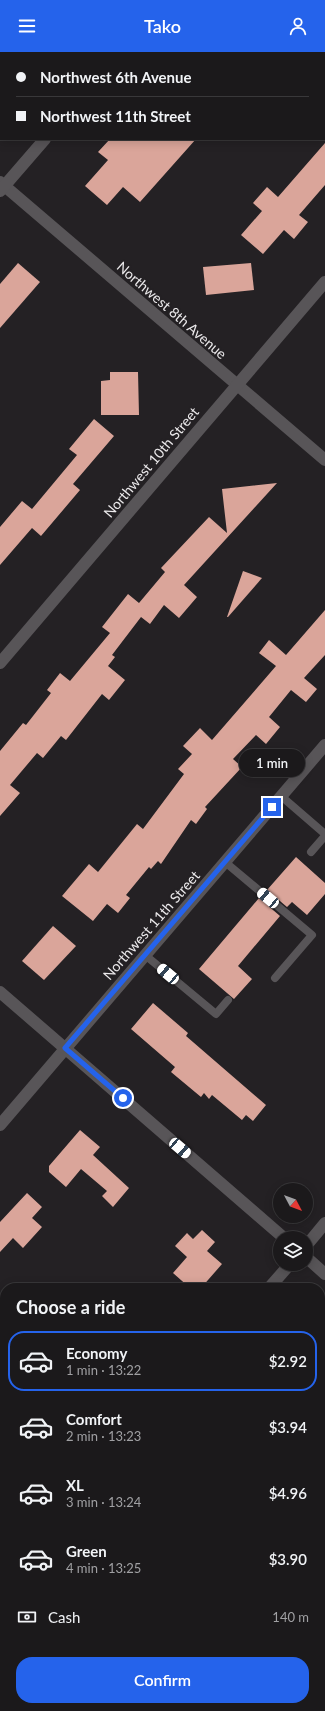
<!DOCTYPE html>
<meta charset="utf-8">
<style>
:root{--surface:#1b191b;--page:#282628;--text:#f1f3f6;--muted:#a0a0a3;--line:#39383a;--accent:#2563eb}
body{margin:0;font-family:Lato,sans-serif;background:var(--page);color:var(--text);height:100vh;display:flex;flex-direction:column;font-size:15px;white-space:nowrap}
*{box-sizing:border-box;margin:0}
p{font-size:13px;color:var(--muted)}
.icon{flex:none;width:22px;height:22px;fill:none;stroke:currentColor;stroke-width:2;stroke-linecap:round;stroke-linejoin:round}
.map{position:relative;flex:1;overflow:hidden}
.details{position:absolute;left:0px;top:1231px;width:325px;height:428px;display:flex;flex-direction:column;background:var(--surface);border-radius:16px 16px 0 0;box-shadow:0 2px 10px #0003,0 0 0 1px var(--line)}
.details>*{flex:none}
.top-card{position:absolute;left:0px;top:0px;width:325px;height:88px;box-shadow:0 2px 10px #0003,0 0 0 1px var(--line);display:grid;align-content:center;height:88px;padding:0 16px;background:var(--surface)}
.needle{width:26px;rotate:131deg}
.tools{position:absolute;left:273px;top:1131px;display:grid;gap:8px}
.tools a{display:grid;place-items:center;width:40px;height:40px;border-radius:50%;background:var(--surface);box-shadow:0 2px 10px #0003,0 0 0 1px var(--line);font-size:20px}
.end{position:absolute;width:18px;height:18px;margin:-9px;border:5px solid #2563eb;background:#fff;box-shadow:0 0 0 2px #fff}
.from{border-radius:50%}
.bubble{position:absolute;height:28px;border-radius:14px;background:var(--surface);box-shadow:0 2px 10px #0003,0 0 0 1px var(--line);font-size:13px;font-weight:600;line-height:28px;text-align:center}
.car{position:absolute;width:12px;height:24px;margin:-12px -6px;border-radius:5px;box-shadow:0 0 3px 1px #0007;background:linear-gradient(#fff 24%,#345 0 40%,#fff 0 76%,#345 0 86%,#fff 0)}
.top-card b{display:flex;align-items:center;gap:14px;height:38px;font-size:15px}
.top-card b+b{border-top:1px solid var(--line)}
.top-card i{width:10px;height:10px;background:var(--text)}
ul{padding:0;list-style:none}
li{display:flex;align-items:center;gap:12px;height:60px;margin:0 8px 6px;padding:0 8px;border:2px solid transparent;border-radius:16px}
li div{flex:1}
li b{display:block;font-size:15px}
li em{font-style:normal;font-weight:600}
li.active{border-color:var(--accent)}
li>.icon{width:36px;height:36px;stroke-width:1.5}
h2{padding:0 16px;font-size:18px;line-height:48px}
.pay{display:flex;align-items:center;gap:10px;height:44px;padding:0 16px;font-size:15px}
.pay p{margin-inline-start:auto}
.primary-button{display:flex;gap:8px;margin-top:auto;padding:8px 16px}
.primary-button a{flex:1;height:46px;border-radius:16px;background:var(--accent);color:#fff;font-size:16px;font-weight:600;line-height:46px;text-align:center}
header{display:flex;justify-content:space-between;align-items:center;height:52px;padding:0 16px;background:var(--accent);color:#fff;font-size:18px;font-weight:600}
.map>svg:first-child{display:block}
</style>
<header><svg class="icon" aria-label="menu" viewBox="0 0 24 24"><path d="M4 6h16M4 12h16M4 18h16"/></svg>Tako<svg class="icon" aria-label="person" viewBox="0 0 24 24"><circle cx="12" cy="8" r="4"/><path d="M4 21q1-7 8-7t8 7"/></svg></header>
<div class="map">
<svg width="325" height="1659" viewBox="0 0 325 1659">
<rect width="100%" height="100%" fill="#242124"/>
<!-- building -->
<g fill="#daa59a">
<polygon points="110,87 196,87 140,150 123,135 107,153 85,134 108,108 98,100"/>
<polygon points="325,91 325,133 299,163 308,170 294,187 284,178 263,202 241,183 262,159 253,151 267,135 278,145"/>
<polygon points="18,211 40,230 0,276 0,232"/>
<polygon points="251,211 254,238 206,243 203,215"/>
<polygon points="110,320 138,320 139,363 101,363 101,329 110,328"/>
<polygon points="94,367 114,384 73,432 80,438 41,484 32,476 0,513 0,475 22,449 32,457 77,403 69,397"/>
<polygon points="277,431 184,533 197,545 179,566 164,553 150,572 141,565 112,603 115,605 108,614 125,628 109,648 102,642 66,688 61,684 43,706 37,701 10,733 20,741 0,764 0,699 23,671 26,673 51,641 47,638 60,621 70,629 110,581 102,575 128,542 139,551 165,520 161,516 209,465 227,481 222,437"/>
<polygon points="243,519 262,526 228,565 227,565"/>
<polygon points="325,558 325,603 304,626 317,637 306,650 291,638 269,665 280,675 266,692 256,683 233,707 242,715 205,755 207,757 196,772 191,768 161,812 158,809 151,817 149,815 126,843 130,846 118,861 107,852 93,869 62,844 89,812 98,820 137,772 143,777 184,722 178,717 192,702 183,694 200,676 212,688 276,614 259,601 269,588 286,603"/>
<polygon points="296,805 325,831 325,842 307,863 292,850 287,855 267,838"/>
<polygon points="259,846 280,864 238,914 252,927 234,947 199,917"/>
<polygon points="53,874 76,894 44,928 22,909"/>
<polygon points="153,951 188,981 186,984 266,1053 253,1069 246,1063 242,1068 212,1043 209,1047 204,1041 201,1045 171,1020 175,1015 131,977"/>
<polygon points="80,1078 100,1095 93,1103 129,1136 113,1155 102,1144 107,1139 81,1117 66,1135 49,1120 49,1114"/>
<polygon points="27,1141 42,1155 32,1166 42,1175 23,1196 13,1186 0,1200 0,1170"/>
<polygon points="202,1178 215,1190 207,1199 222,1212 201,1236 190,1236 173,1221 187,1205 175,1194 187,1181 193,1187"/>
</g>
<g fill="none" stroke-linecap="round" stroke-linejoin="round">
<!-- service -->
<g stroke="#585558" stroke-width="8">
<polyline points="281,744 325,782"/>
<polyline points="311,800 325,784"/>
<polyline points="225,810 312,883 275,926"/>
<polyline points="145,903 216,962 228,948"/>
</g>
<!-- minor -->
<g stroke="#585558" stroke-width="12">
<polyline points="118,1 119,0"/>
<polyline points="0,130 325,408"/>
<polyline points="0,139 45,87"/>
<polyline points="0,611 325,230"/>
<polyline points="0,1073 325,693"/>
<polyline points="306,1194 325,1171"/>
<polyline points="269,1236 290,1212"/>
<polyline points="0,1546 5,1541"/>
<polyline points="320,1640 325,1634"/>
<polyline points="304,1659 308,1654"/>
</g>
<!-- tertiary -->
<g stroke="#585558" stroke-width="12">
<polyline points="0,940 284,1186"/>
<polyline points="306,1205 325,1222"/>
</g>
</g>
<g fill="none" stroke-linecap="round" stroke-linejoin="round">
<!-- route -->
<polyline stroke="#2563eb" stroke-width="5" points="123,1046 65,996 272,755"/>
</g>
<g text-anchor="middle" dominant-baseline="central" stroke-width="4" stroke-linejoin="round" paint-order="stroke">
<!-- street labels -->
<g font-size="14" fill="#eceaec" stroke="#242124">
<text transform="translate(172 258) rotate(41)">Northwest 8th Avenue</text>
<text transform="translate(151 410) rotate(-50)">Northwest 10th Street</text>
<text transform="translate(151 873) rotate(-49)">Northwest 11th Street</text>
</g>
</g>
</svg>
<div class="tools">
<a><svg class="needle" viewBox="-14 -14 28 28"><path d="M0-13l5 13h-10z" fill="#e53935"/><path d="M0 13l5-13h-10z" fill="#a0a0a3"/></svg></a>
<a><svg class="icon" aria-label="layers" viewBox="0 0 24 24"><path d="M12 4l9 5-9 5-9-5zM3 14l9 5 9-5"/></svg></a>
</div>
<i class="end from" style="left:123px;top:1046px"></i>
<i class="end" style="left:272px;top:755px"></i>
<div class="bubble" style="left:239px;top:697px;width:66px">1 min</div>
<i class="car" style="left:268px;top:846px;rotate:310deg"></i>
<i class="car" style="left:168px;top:922px;rotate:310deg"></i>
<i class="car" style="left:180px;top:1096px;rotate:131deg"></i>
<div class="top-card">
<b><i class="from"></i>Northwest 6th Avenue</b>
<b><i></i>Northwest 11th Street</b>
</div>
<section class="details">
<h2>Choose a ride</h2>
<ul>
<li class="active"><svg class="icon" aria-label="car" viewBox="0 0 24 24"><path d="M5 17H2v-5l4-1 3-4h7l3 4 3 1v5h-3M9 17h6M6 11h13"/><circle cx="7" cy="17" r="2"/><circle cx="17" cy="17" r="2"/></svg><div><b>Economy</b><p>1 min · 13:22</p></div><em>$2.92</em></li>
<li><svg class="icon" aria-label="car" viewBox="0 0 24 24"><path d="M5 17H2v-5l4-1 3-4h7l3 4 3 1v5h-3M9 17h6M6 11h13"/><circle cx="7" cy="17" r="2"/><circle cx="17" cy="17" r="2"/></svg><div><b>Comfort</b><p>2 min · 13:23</p></div><em>$3.94</em></li>
<li><svg class="icon" aria-label="car" viewBox="0 0 24 24"><path d="M5 17H2v-5l4-1 3-4h7l3 4 3 1v5h-3M9 17h6M6 11h13"/><circle cx="7" cy="17" r="2"/><circle cx="17" cy="17" r="2"/></svg><div><b>XL</b><p>3 min · 13:24</p></div><em>$4.96</em></li>
<li><svg class="icon" aria-label="car" viewBox="0 0 24 24"><path d="M5 17H2v-5l4-1 3-4h7l3 4 3 1v5h-3M9 17h6M6 11h13"/><circle cx="7" cy="17" r="2"/><circle cx="17" cy="17" r="2"/></svg><div><b>Green</b><p>4 min · 13:25</p></div><em>$3.90</em></li>
</ul>
<div class="pay"><svg class="icon" aria-label="cash" viewBox="0 0 24 24"><path d="M3 7h18v10H3z"/><circle cx="12" cy="12" r="2"/></svg>Cash<p>140 m</p></div>
<div class="primary-button"><a>Confirm</a></div>
</section>
</div>
